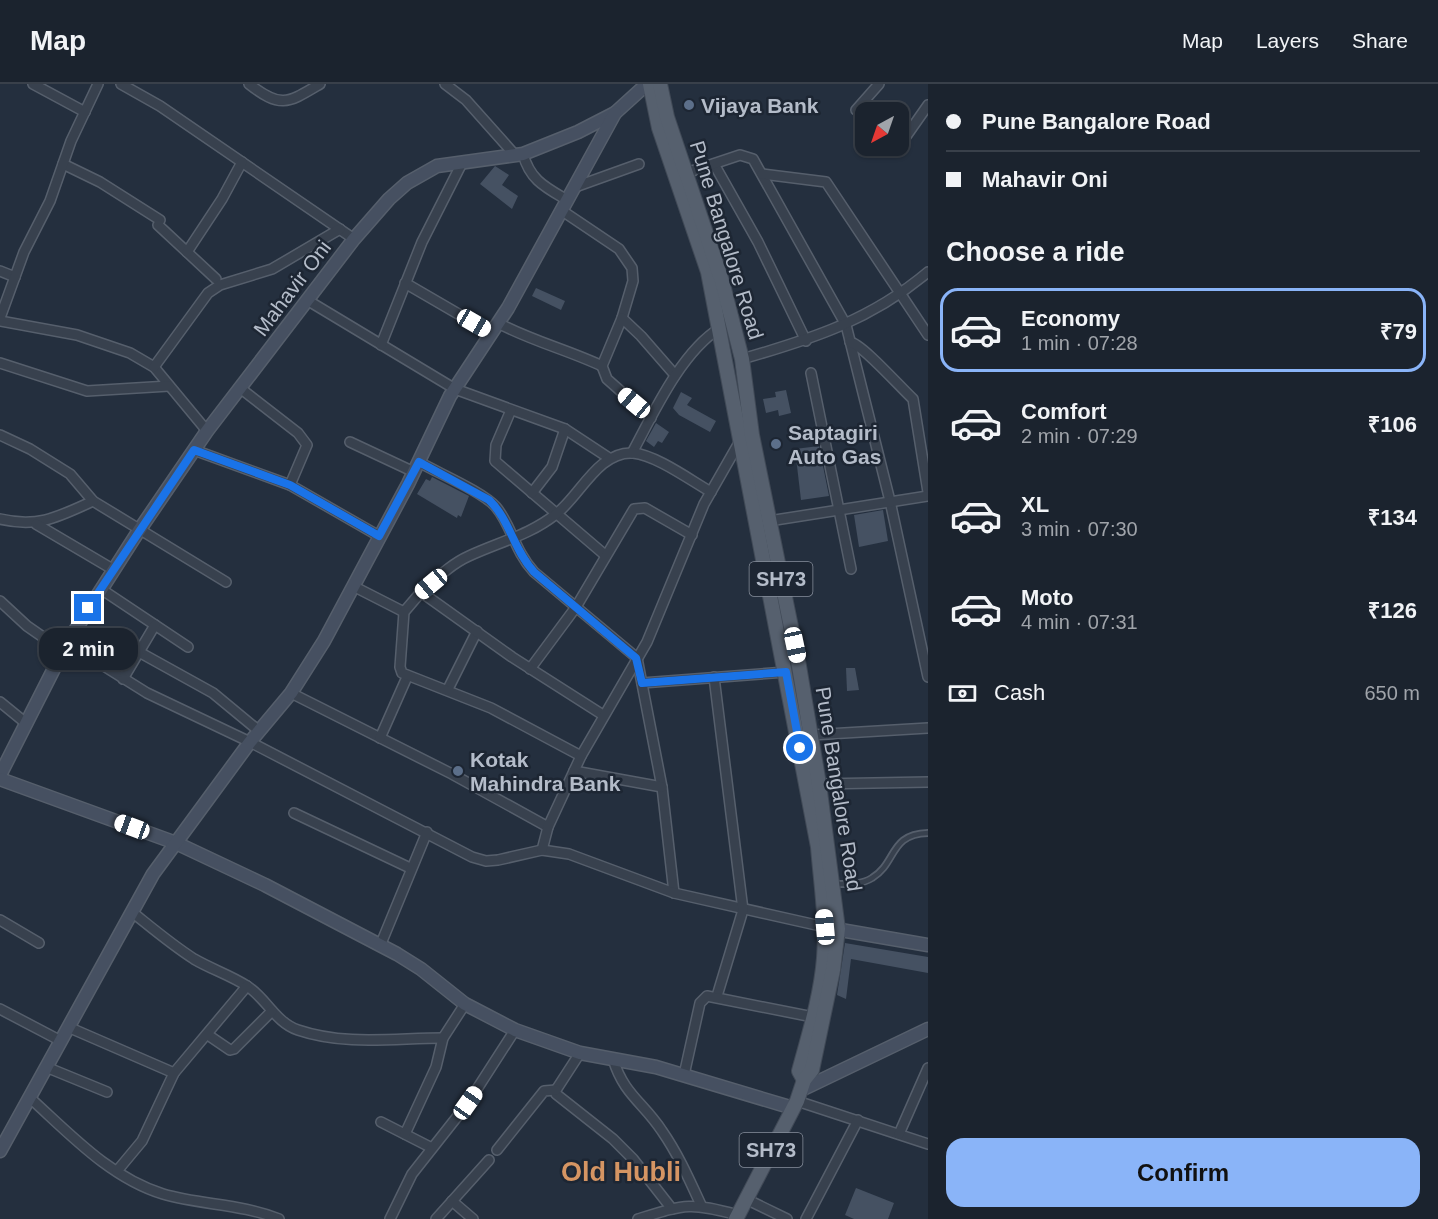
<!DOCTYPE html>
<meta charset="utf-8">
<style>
:root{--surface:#1b232e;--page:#242b36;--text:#f1f3f6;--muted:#a0a4aa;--line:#39404a;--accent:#8ab4f8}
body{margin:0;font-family:Arial,sans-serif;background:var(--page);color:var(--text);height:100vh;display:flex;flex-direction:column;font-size:22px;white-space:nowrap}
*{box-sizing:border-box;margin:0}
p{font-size:20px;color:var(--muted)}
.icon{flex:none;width:33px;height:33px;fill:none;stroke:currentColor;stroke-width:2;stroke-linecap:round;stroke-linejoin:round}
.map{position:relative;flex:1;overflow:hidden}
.details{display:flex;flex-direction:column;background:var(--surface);width:510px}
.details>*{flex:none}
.top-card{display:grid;align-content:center;height:132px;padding:0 18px;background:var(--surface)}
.needle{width:39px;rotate:220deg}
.tools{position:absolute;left:855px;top:18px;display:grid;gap:12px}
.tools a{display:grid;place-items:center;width:54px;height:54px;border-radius:12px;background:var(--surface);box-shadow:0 2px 4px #0004,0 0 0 2px var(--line);font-size:30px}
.end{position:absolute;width:27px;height:27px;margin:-14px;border:8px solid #1a73e8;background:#fff;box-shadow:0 0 0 3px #fff}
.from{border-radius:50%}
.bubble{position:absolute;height:42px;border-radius:18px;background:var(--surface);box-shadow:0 2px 4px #0004,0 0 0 2px var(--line);font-size:20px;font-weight:700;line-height:42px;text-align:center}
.car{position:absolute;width:18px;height:36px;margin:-18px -9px;border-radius:8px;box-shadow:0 0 4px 2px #0007;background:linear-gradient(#fff 24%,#345 0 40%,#fff 0 76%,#345 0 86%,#fff 0)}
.top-card b{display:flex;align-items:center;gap:21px;height:57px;font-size:22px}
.top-card b+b{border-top:2px solid var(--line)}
.top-card i{width:15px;height:15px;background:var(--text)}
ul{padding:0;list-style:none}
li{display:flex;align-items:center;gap:18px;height:84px;margin:0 12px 9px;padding:0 6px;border:3px solid transparent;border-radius:18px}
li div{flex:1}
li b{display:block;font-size:22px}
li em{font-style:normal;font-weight:700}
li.selected{border-color:var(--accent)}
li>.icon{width:54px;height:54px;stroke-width:1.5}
h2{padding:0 18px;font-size:27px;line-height:72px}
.pay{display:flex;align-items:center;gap:15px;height:66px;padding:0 18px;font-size:22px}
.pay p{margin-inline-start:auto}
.button{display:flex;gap:12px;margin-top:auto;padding:12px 18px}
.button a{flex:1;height:69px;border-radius:18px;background:var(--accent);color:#111;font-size:24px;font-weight:700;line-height:69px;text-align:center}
header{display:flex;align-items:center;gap:36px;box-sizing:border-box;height:84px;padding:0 30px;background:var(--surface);border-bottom:2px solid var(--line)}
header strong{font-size:28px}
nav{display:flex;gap:33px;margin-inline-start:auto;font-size:21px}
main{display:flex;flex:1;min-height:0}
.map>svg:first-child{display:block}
</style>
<header>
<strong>Map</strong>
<nav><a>Map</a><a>Layers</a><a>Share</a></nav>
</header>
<main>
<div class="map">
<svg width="928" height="1135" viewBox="0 0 928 1135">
<rect width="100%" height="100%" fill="#242f3e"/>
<!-- building -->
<g fill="#455162">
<polygon points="495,82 509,91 502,101 518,112 512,125 480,100"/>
<polygon points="536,204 565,217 561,226 532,212"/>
<polygon points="786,306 791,329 779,332 778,326 766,329 763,315 776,313 775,308"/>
<polygon points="681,308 692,314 687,321 716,337 710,348 679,331 673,324"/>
<polygon points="656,339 669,348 662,359 658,357 654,363 646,357"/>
<polygon points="819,362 829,412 801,416 795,365"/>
<polygon points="432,393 469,412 461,433 458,431 457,434 417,410 426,395 430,397"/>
<polygon points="883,426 888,457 859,463 854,431"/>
<polygon points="846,584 855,584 859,606 847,607"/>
<polygon points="845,859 928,873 928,889 851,875 846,915 837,911"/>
<polygon points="856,1104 894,1119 888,1135 854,1135 845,1131"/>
</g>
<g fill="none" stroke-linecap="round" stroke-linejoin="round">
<defs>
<path id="lane" d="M835,800C847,800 861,801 872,794C897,779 889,750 928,749"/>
<g id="street">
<polyline points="33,0 85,28"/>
<polyline points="121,0 160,22 354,155"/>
<path d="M249,0C281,25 288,19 320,0"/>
<polyline points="445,0 466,16 515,71"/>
<polyline points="856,26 879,0"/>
<polyline points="895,68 928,21"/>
<path d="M523,70C530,96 545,103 567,116"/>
<polyline points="63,80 100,98 160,136"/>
<polyline points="714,80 758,158 806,257"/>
<polyline points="686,89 740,71 753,75 846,241 890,417 928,593"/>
<polyline points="762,90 826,98 928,251"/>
<polyline points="575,103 639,80"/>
<polyline points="561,126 619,165 632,184 633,197 622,234 602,282 607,295 651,334"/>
<polyline points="158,141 216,195"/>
<polyline points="187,168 222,115 242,78"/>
<polyline points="0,187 15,193"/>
<polyline points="405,199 491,249"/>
<polyline points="307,216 455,305 565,345 609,374"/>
<polyline points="0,234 24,168 50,117 71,57 98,0"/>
<polyline points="622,234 641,252 675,291"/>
<polyline points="0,237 77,251 130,269 154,283 207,347"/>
<path d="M498,239C532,257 568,266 602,282"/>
<path d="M850,258C862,260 900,303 913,315L928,408"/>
<polyline points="381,261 422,158 462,79"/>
<path d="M742,275C812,255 871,236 928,188"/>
<polyline points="0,279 87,307 169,302"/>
<polyline points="154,283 208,209 220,201 272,185 340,145"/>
<polyline points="811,289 851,485"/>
<polyline points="240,304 298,349 307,361 290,401"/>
<polyline points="511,326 496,361 495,377 605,471"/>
<polyline points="0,351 30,365 70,390 93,417 226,498"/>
<polyline points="350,358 414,388"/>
<polyline points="194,366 290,401 379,452"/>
<path d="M632,369C653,330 681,268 720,244"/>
<path d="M419,378C438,389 483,408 496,423C512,442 514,466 534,488L637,574L662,703L674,809"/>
<polyline points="532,409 552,383 565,345"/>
<path d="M0,435C38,444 58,433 93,417"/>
<polyline points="769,437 928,412"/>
<polyline points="36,440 114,486"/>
<polyline points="353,502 404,528"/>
<polyline points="101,505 188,563"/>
<path d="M421,508C436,495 451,480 469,472C499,458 530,451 556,430C580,412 598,367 633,369C656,371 690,396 711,408"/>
<polyline points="0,517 27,542 63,567"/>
<polyline points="67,559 147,609 250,658 472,773 486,777 498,776 542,766 569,770 674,809 825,843"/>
<polyline points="139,568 213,609 259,647"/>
<polyline points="530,585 576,523 634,425 645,424 692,451"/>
<polyline points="714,593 743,826 717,912"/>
<polyline points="123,595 155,541"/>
<polyline points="642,599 786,588"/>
<polyline points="448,605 477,547"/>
<polyline points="291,609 452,690 548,743"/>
<polyline points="0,618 27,640"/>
<polyline points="811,651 928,644"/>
<polyline points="380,654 407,593"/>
<polyline points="581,672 491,624 402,589 400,583 404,528 421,508 512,573 603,631"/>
<polyline points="574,687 662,703"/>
<polyline points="819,700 928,698"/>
<polyline points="294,729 410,784"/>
<polyline points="542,766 548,743 581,672 647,558 704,420 740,357"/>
<path d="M132,828C152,844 172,861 194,875C211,885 230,891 247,902C266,914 276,939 298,946C345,962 395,954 443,954"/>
<polyline points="0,836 39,859"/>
<polyline points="380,862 427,748"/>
<polyline points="0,925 61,957"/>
<polyline points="68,943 174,989"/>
<polyline points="208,951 230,966 234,965 272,927"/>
<polyline points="580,969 556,1006 556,1010 613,1055 633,1075 672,1125"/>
<path d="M613,975C624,1011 643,1018 662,1047C678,1070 689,1095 701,1121"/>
<polyline points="46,983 107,1008"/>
<polyline points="684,991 700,919 707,912 813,933"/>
<path d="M29,1013C69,1049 110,1094 163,1110C201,1121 242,1120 279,1135"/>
<polyline points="797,1017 928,1060"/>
<polyline points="381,1038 432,1064"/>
<polyline points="405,1050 436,983 443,954 465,920"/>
<polyline points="899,1050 928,984"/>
<polyline points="497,1066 544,1007 556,1006"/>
<polyline points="117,1087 142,1057 174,989 247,902"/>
<polyline points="746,1115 787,1135"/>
<polyline points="452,1117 473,1135"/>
<polyline points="390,1135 412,1090 468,1019 515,946"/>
<polyline points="436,1135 489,1076"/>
<path d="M638,1135C686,1120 690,1118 738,1131"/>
<polyline points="806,1135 858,1036"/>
</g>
<g id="secondary">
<polyline points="0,691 67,559 138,448 207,347 354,155 389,115 407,99 437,82 523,70 578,48 615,29 647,0"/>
<polyline points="0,695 176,759 265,801 397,870 421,885 465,920 515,946 580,969 656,983 793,1024"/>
<polyline points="829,844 928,861"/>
<polyline points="801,1006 928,945"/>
<polyline points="0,1067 153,790 250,658 291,609 324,557 408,400 450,312 508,224 615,29"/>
</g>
<g id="primary">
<path d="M650,0L659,44L708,188L818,763C821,800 827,837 824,874C821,912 809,950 799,987L804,996"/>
<polyline points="660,0 667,33 722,197 742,275 752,351 799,582 819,700 838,845 833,886 812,986 804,996 797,1017 736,1135"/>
</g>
</defs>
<!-- lane casing -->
<use href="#lane" stroke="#565f6c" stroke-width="8"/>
<!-- street casing -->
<use href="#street" stroke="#565f6c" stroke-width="12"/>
<!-- secondary casing -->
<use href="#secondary" stroke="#565f6c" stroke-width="15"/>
<!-- primary casing -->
<use href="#primary" stroke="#414a57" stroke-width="16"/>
<!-- lane -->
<use href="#lane" stroke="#38414e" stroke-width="4.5"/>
<!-- street -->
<use href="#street" stroke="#38414e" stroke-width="9"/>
<!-- secondary -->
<use href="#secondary" stroke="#465061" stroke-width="12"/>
<!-- primary -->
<use href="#primary" stroke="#56606e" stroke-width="14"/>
</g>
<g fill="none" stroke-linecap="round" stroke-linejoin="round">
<!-- route -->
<path stroke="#1a73e8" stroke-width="8" d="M88,524L194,366L290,401L379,452L419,378L489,416C510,436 513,465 534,488L636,574L642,599L786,588L800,664"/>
</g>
<!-- markers -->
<g fill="#5c6f8a" stroke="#1d2633" stroke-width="2">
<circle cx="689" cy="21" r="6"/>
<circle cx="776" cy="360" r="6"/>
<circle cx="458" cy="687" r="6"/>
</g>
<g text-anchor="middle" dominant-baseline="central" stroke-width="5" stroke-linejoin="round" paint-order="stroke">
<!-- shield labels -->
<g fill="#1d2633" stroke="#878f9c" stroke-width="1.5">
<rect x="749.5" y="478" width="63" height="34" rx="4.5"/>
<rect x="739.5" y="1049" width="63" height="34" rx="4.5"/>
</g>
<g font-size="20" font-weight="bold" fill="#b4bcc9">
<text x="781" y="495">SH73</text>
<text x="771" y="1066">SH73</text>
</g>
<!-- poi labels -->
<g font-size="21" font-weight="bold" fill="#b4bcc9" stroke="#1d2633" text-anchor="start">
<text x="701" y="21">Vijaya Bank</text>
<text x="788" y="348">Saptagiri<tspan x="788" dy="24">Auto Gas</tspan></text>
<text x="470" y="675">Kotak<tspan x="470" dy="24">Mahindra Bank</tspan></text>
</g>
<!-- street labels -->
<g font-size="21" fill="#b4bcc9" stroke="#1d2633">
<text transform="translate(727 156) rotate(73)">Pune Bangalore Road</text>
<text transform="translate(292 204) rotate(-53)">Mahavir Oni</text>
<text transform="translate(839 705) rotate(81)">Pune Bangalore Road</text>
</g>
<!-- district labels -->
<g font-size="27" font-weight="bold" fill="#d59563" stroke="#1d2633">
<text x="621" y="1088">Old Hubli</text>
</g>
</g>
</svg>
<div class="tools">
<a><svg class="needle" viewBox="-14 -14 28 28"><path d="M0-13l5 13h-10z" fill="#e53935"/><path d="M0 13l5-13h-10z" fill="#a0a4aa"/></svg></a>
</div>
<i class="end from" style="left:800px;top:664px"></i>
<i class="end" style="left:88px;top:524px"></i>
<div class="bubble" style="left:39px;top:544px;width:99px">2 min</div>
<i class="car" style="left:474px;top:239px;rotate:120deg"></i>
<i class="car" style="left:634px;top:319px;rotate:310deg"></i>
<i class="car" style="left:431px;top:500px;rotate:230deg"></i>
<i class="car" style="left:795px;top:561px;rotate:168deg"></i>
<i class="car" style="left:132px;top:743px;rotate:290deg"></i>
<i class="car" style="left:825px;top:843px;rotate:355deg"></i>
<i class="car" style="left:468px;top:1019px;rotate:35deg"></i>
</div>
<section class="details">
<div class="top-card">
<b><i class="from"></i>Pune Bangalore Road</b>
<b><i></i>Mahavir Oni</b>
</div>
<h2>Choose a ride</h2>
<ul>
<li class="selected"><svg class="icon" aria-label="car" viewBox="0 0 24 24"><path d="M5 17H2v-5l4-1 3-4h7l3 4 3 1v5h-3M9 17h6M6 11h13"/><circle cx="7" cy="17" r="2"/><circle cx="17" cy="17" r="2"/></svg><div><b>Economy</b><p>1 min · 07:28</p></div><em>₹79</em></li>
<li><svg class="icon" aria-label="car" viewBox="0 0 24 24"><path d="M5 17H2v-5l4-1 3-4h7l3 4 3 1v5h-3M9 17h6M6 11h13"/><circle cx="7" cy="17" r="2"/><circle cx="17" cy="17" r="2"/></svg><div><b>Comfort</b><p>2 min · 07:29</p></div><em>₹106</em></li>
<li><svg class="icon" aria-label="car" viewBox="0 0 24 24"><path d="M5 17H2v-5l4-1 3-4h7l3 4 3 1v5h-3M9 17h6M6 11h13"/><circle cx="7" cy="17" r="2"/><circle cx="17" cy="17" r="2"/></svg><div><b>XL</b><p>3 min · 07:30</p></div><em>₹134</em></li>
<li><svg class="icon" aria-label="car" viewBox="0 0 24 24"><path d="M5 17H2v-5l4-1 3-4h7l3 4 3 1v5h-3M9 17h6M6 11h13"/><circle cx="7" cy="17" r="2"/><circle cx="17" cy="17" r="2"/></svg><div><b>Moto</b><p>4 min · 07:31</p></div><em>₹126</em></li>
</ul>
<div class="pay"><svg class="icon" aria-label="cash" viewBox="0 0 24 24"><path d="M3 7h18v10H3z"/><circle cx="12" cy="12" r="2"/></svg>Cash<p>650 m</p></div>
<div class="button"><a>Confirm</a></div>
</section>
</main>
